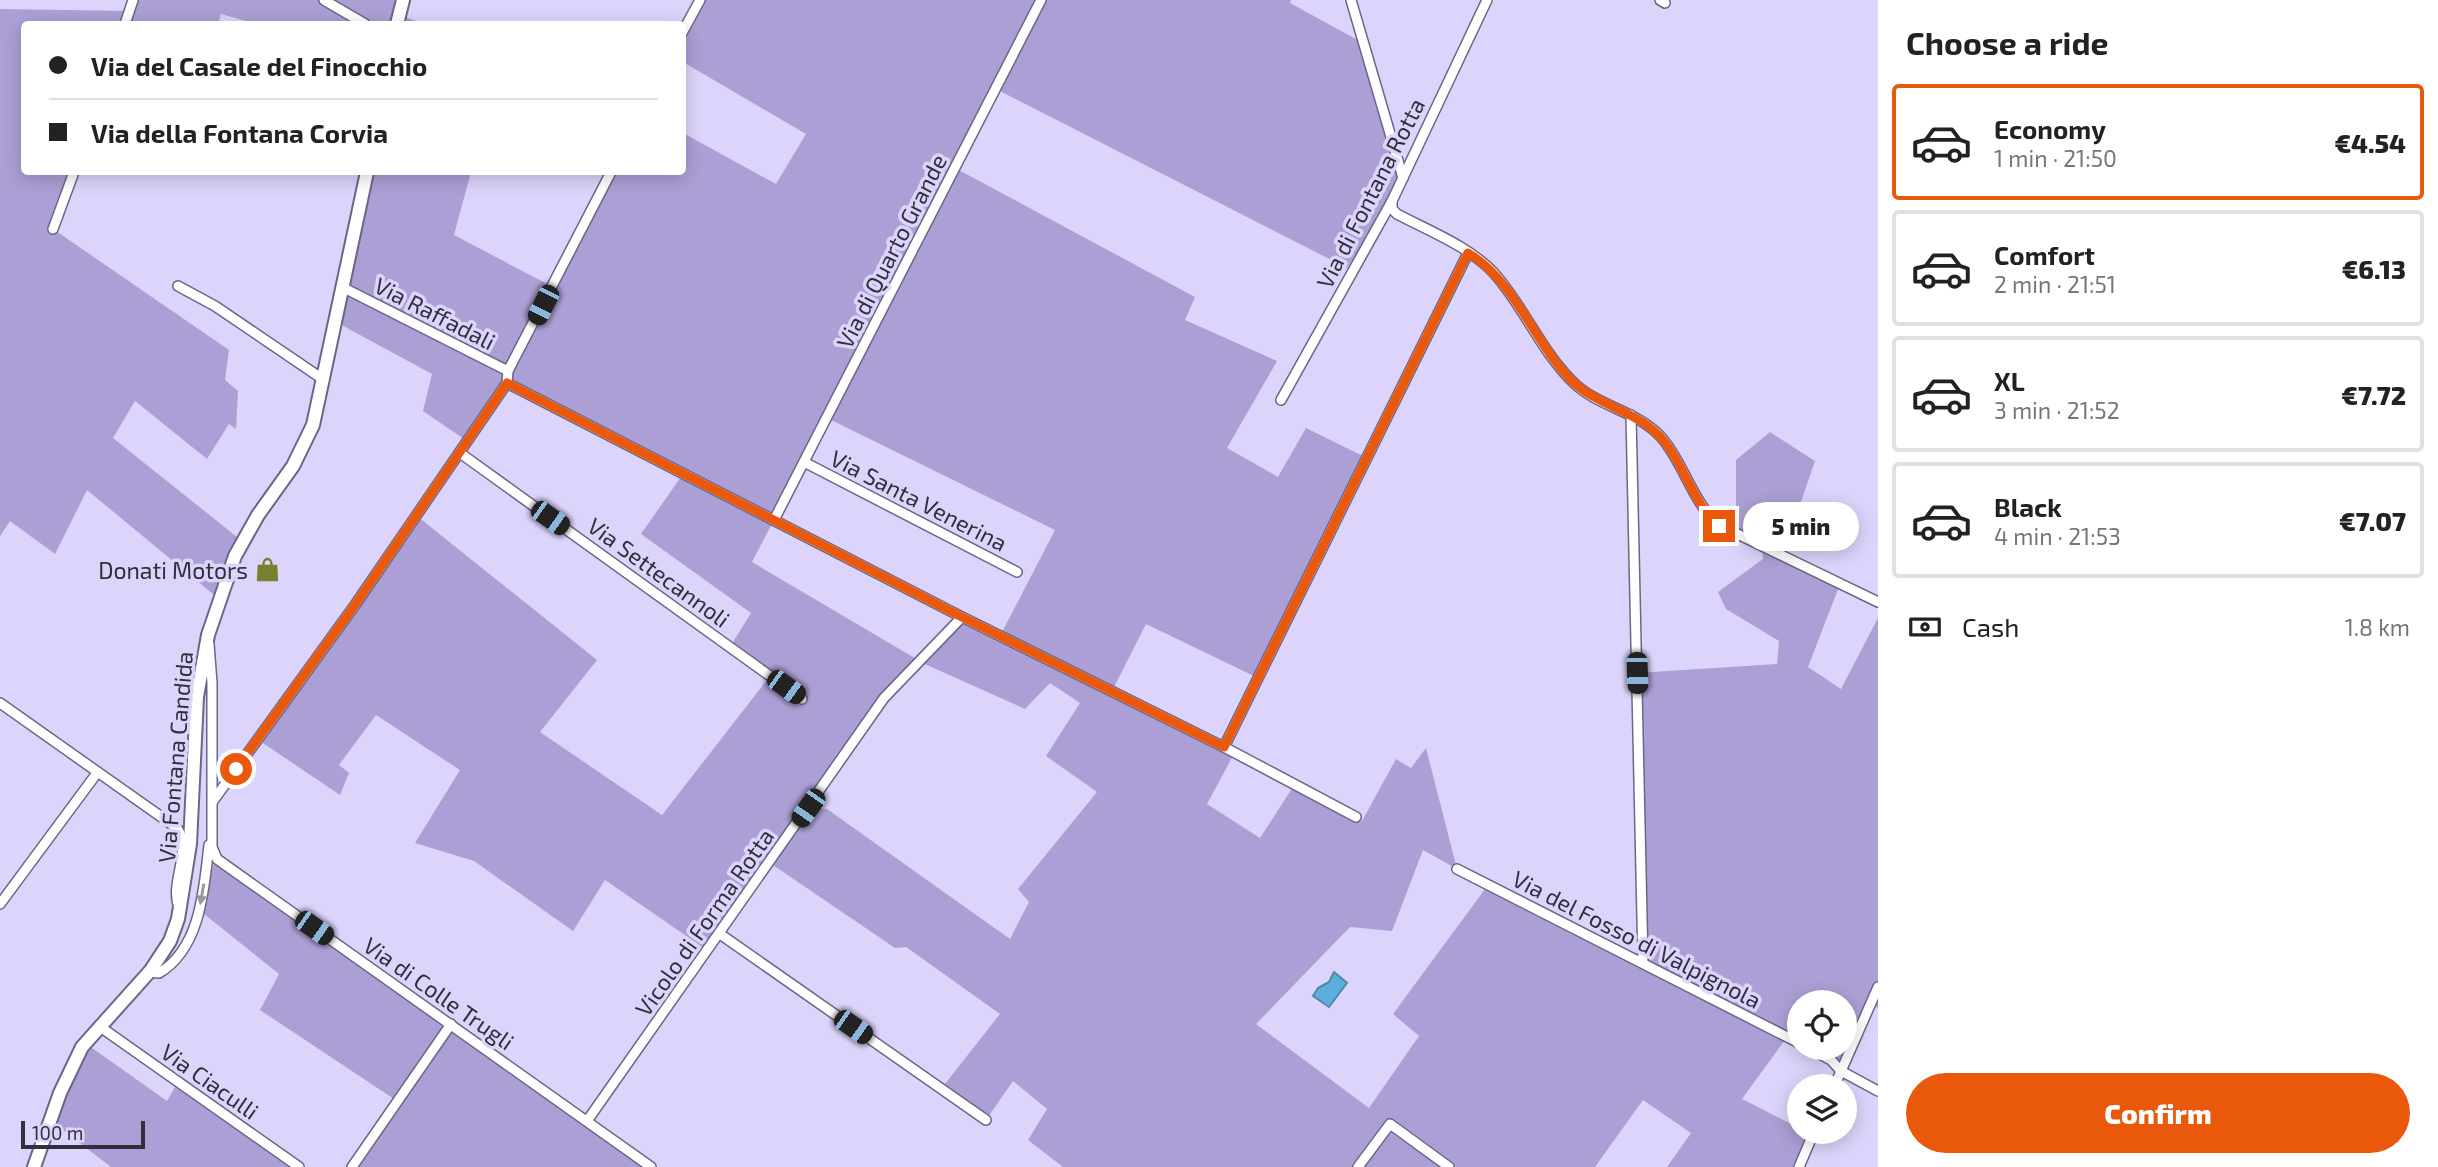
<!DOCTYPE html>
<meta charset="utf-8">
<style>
:root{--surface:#fff;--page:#f6f6f6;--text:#222;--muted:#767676;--line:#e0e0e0;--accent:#ea580c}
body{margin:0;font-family:"Exo 2",sans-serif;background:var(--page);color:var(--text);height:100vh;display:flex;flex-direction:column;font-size:26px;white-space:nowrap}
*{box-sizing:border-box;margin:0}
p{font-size:23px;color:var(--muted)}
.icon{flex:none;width:38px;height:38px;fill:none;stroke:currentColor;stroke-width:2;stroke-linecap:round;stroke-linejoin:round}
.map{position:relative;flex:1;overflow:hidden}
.drawer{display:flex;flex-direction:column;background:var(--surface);width:560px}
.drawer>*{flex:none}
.top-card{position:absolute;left:21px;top:21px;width:665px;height:154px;border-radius:7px;box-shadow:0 4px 18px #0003;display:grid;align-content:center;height:154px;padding:0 28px;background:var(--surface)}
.controls{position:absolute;left:1787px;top:990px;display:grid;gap:14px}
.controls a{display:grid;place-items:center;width:70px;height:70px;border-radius:50%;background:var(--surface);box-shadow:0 4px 18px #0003;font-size:35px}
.scale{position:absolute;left:21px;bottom:18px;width:124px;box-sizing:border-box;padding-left:7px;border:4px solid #312e3d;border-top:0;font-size:19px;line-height:24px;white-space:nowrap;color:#312e3d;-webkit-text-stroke:5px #ddd4fb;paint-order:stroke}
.end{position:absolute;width:32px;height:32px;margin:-16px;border:9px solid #ea580c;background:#fff;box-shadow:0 0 0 4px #fff}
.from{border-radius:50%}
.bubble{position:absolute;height:49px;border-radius:24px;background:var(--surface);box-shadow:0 4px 18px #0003;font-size:23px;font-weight:800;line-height:49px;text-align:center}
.car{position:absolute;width:21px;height:42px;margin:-21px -10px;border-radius:9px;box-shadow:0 0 5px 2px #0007;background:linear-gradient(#222 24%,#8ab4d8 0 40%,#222 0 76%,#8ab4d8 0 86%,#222 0)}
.top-card b{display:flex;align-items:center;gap:24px;height:66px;font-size:26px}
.top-card b+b{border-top:2px solid var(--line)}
.top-card i{width:18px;height:18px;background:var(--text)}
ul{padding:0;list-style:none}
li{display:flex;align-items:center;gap:21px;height:116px;margin:0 14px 10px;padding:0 14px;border:4px solid var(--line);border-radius:7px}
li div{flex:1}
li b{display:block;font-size:26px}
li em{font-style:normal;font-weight:800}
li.current{border-color:var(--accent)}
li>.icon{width:63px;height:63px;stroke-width:1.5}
h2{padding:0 28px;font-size:32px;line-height:84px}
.pay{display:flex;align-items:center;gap:18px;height:77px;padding:0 28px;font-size:26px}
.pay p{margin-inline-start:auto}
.cta{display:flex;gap:14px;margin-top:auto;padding:14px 28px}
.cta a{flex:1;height:80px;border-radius:42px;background:var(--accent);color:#fff;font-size:28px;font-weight:800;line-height:80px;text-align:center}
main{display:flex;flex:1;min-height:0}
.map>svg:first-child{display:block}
</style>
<main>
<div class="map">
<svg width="1878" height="1167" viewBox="0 0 1878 1167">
<rect width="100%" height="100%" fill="#ddd4fb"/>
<!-- green -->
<g fill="#ac9fd5" fill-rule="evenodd">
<polygon points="133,0 403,0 400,15 424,24 257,24 221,14 218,24 24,24 24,172 73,172 53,229 229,350 225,380 238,391 236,429 229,424 207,459 135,401 113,438 242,541 219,599 87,490 55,554 10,521 0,536 0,9 129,11"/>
<path d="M700,0H1291L1290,3L1365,44L1403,178L1392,201L1347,268L996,89L955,168L1195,297L1185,320L1277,361L1227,448L1278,477L1306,428L1367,458L1258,678L1146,624L1112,691L1235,752L1207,804L1260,838L1295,784L1362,821L1396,759L1411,768L1426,748L1457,869L1423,850L1392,931L1350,927L1256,1024L1369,1108L1419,1036L1393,1014L1488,885L1643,962L1637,673L1777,664L1779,641L1726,609L1718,592L1763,559L1762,547L1736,535V460L1770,432L1815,461L1782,557L1840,584L1808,667L1841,689L1878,618V1008L1871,1003L1841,1071L1809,1048H1844V1003H1799V1043L1787,1037L1742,1099L1799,1128V1132L1813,1135L1799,1167H1667L1691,1133L1643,1100L1595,1167H1063L1028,1140L1047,1109L1013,1081L986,1120L941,1089L1000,1014L906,947L895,948L770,863L708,951L605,880L573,931L474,861L415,843L460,770L376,715L339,765L349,773L340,795L257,739L417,516L597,660L540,732L662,815L770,676L730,647L751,613L641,534L683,474L507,383L467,441L423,411L432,374L336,322L367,172H471L454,235L549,285L611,172H682L683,133L776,184L806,134L683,62V33ZM827,418L1055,530L1000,636L962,617L918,660L752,562ZM918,661L1025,709L1050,683L1080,703L1046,756L1097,792L1018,889L1029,902L1010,939L827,809L808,807Z"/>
<polygon points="216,857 651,1167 352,1167 397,1101 260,1010 279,974 199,910"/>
<polygon points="85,1043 167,1101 178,1082 299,1167 111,1167 50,1120"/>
</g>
<!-- water -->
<polygon fill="#5caedd" stroke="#4f88ad" stroke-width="2" points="1334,972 1347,983 1329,1007 1313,996 1318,988 1329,982"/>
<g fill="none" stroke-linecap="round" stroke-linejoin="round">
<defs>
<g id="minor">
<polyline points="324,0 365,24"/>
<polyline points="1351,0 1403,178"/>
<polyline points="1660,0 1665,3"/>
<polyline points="125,24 133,0"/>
<polyline points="682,33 700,0"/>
<path d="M1392,201V209L1397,214C1429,231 1468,246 1493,272C1524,306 1541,352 1575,384C1600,407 1637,411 1661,437C1684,463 1692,502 1719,525L1878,602"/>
<polyline points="53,229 74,172"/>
<polyline points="178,286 215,306 324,380"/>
<polyline points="344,288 508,371"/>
<polyline points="507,383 962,617 1224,747 1356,817"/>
<polyline points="1281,400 1392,201 1487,0"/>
<polyline points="1631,415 1643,963"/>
<polyline points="460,453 802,699"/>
<polyline points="804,462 1017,572"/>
<polyline points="774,520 1041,0"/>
<polyline points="209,644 212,683 212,847 217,859 651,1167"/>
<path d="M0,703L177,828C193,852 169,882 179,908"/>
<polyline points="1224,747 1468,253"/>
<polyline points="213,801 355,605 507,383 508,371 611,172"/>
<polyline points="1457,869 1799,1043"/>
<polyline points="0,904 97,773"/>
<polyline points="720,934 986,1120"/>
<path d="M149,972L159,973C201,948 204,888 209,845"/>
<polyline points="99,1026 299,1167"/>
<polyline points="1809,1048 1831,1060 1841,1071 1878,1091"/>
<polyline points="1834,1087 1878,987"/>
<polyline points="587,1121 884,698 962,617"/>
<polyline points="352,1167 451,1024"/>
<polyline points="1358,1167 1390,1124 1449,1167"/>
<polyline points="1799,1167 1814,1132"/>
</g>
<g id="major">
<polyline points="397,24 403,0"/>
<polyline points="34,1167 60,1093 82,1047 151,970 170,941 178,919 190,844 197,697 208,635 235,556 258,515 293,466 313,425 367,172"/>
</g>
</defs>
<!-- minor casing -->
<use href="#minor" stroke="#6d6587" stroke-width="12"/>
<!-- major casing -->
<use href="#major" stroke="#6d6587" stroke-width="16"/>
<!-- minor -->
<use href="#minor" stroke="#fff" stroke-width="9"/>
<!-- major -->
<use href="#major" stroke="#fff" stroke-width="12"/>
</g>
<!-- one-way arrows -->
<defs><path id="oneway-solid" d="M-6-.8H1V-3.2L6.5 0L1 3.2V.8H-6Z" transform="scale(1.75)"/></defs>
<use fill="#98969e" href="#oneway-solid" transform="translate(202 894) rotate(100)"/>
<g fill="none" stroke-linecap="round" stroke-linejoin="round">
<!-- route -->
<path stroke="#ea580c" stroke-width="9" d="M236,769L355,605L507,383L962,617L1224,747L1468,253C1516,282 1533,341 1571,380C1598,407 1640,411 1664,441C1685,467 1693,503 1719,526"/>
</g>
<!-- icons -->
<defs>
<symbol id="shop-bare" viewBox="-9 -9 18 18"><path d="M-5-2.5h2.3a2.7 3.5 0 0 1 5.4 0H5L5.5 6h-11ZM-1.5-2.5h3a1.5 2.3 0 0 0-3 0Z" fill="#76802d" stroke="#ddd4fb" stroke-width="2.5" paint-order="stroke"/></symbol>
</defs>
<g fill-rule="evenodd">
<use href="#shop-bare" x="250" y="552" width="35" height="35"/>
</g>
<g text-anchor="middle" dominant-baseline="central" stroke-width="7" stroke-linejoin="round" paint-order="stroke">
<!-- street labels -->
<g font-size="23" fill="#312e3d" stroke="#ddd4fb">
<text transform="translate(1370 193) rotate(-63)">Via di Fontana Rotta</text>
<text transform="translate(891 251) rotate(-63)">Via di Quarto Grande</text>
<text transform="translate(435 313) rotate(27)">Via Raffadali</text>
<text transform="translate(919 500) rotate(27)">Via Santa Venerina</text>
<text transform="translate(659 572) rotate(36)">Via Settecannoli</text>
<text transform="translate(175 757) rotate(-85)">Via Fontana Candida</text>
<text transform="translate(704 922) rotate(-55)">Vicolo di Forma Rotta</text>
<text transform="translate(1637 939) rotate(27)">Via del Fosso di Valpignola</text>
<text transform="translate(439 993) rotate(35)">Via di Colle Trugli</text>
<text transform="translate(210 1081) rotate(35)">Via Ciaculli</text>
</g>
<!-- poi labels -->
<g font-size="23" fill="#312e3d" stroke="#ddd4fb" text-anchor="end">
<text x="248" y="570">Donati Motors</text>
</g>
</g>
</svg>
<div class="controls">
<a><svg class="icon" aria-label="locate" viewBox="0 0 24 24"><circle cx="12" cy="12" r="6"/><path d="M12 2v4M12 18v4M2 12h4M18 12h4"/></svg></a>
<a><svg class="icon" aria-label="layers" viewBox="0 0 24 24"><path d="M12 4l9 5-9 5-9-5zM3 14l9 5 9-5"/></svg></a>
</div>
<div class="scale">100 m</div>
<i class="end from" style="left:236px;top:769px"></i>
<i class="end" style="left:1719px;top:526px"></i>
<div class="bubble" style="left:1743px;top:502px;width:116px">5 min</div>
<i class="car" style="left:543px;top:305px;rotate:207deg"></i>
<i class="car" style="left:550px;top:518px;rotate:125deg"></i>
<i class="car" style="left:1637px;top:673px;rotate:178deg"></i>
<i class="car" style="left:786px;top:687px;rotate:126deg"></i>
<i class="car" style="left:808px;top:808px;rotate:215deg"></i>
<i class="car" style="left:314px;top:928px;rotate:125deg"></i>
<i class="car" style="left:853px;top:1027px;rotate:125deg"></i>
<div class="top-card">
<b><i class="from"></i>Via del Casale del Finocchio</b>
<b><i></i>Via della Fontana Corvia</b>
</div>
</div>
<section class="drawer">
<h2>Choose a ride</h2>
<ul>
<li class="current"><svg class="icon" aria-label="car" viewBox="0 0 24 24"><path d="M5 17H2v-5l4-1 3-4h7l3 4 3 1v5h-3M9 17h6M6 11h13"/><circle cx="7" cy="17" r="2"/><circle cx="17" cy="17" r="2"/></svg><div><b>Economy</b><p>1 min · 21:50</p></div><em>€4.54</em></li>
<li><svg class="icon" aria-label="car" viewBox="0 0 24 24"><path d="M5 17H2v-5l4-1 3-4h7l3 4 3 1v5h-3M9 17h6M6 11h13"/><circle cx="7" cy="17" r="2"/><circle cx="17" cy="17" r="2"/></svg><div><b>Comfort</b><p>2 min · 21:51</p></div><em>€6.13</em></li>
<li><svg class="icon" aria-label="car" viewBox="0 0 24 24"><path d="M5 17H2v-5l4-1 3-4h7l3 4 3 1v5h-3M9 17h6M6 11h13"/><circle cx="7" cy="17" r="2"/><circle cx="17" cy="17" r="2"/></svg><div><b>XL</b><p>3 min · 21:52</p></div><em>€7.72</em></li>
<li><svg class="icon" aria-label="car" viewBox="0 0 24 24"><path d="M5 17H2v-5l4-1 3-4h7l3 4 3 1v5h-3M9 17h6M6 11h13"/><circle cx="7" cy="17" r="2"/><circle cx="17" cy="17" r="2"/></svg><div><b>Black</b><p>4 min · 21:53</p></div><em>€7.07</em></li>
</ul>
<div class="pay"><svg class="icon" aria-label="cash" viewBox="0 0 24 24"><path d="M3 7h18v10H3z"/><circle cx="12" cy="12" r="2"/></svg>Cash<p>1.8 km</p></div>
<div class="cta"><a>Confirm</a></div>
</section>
</main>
